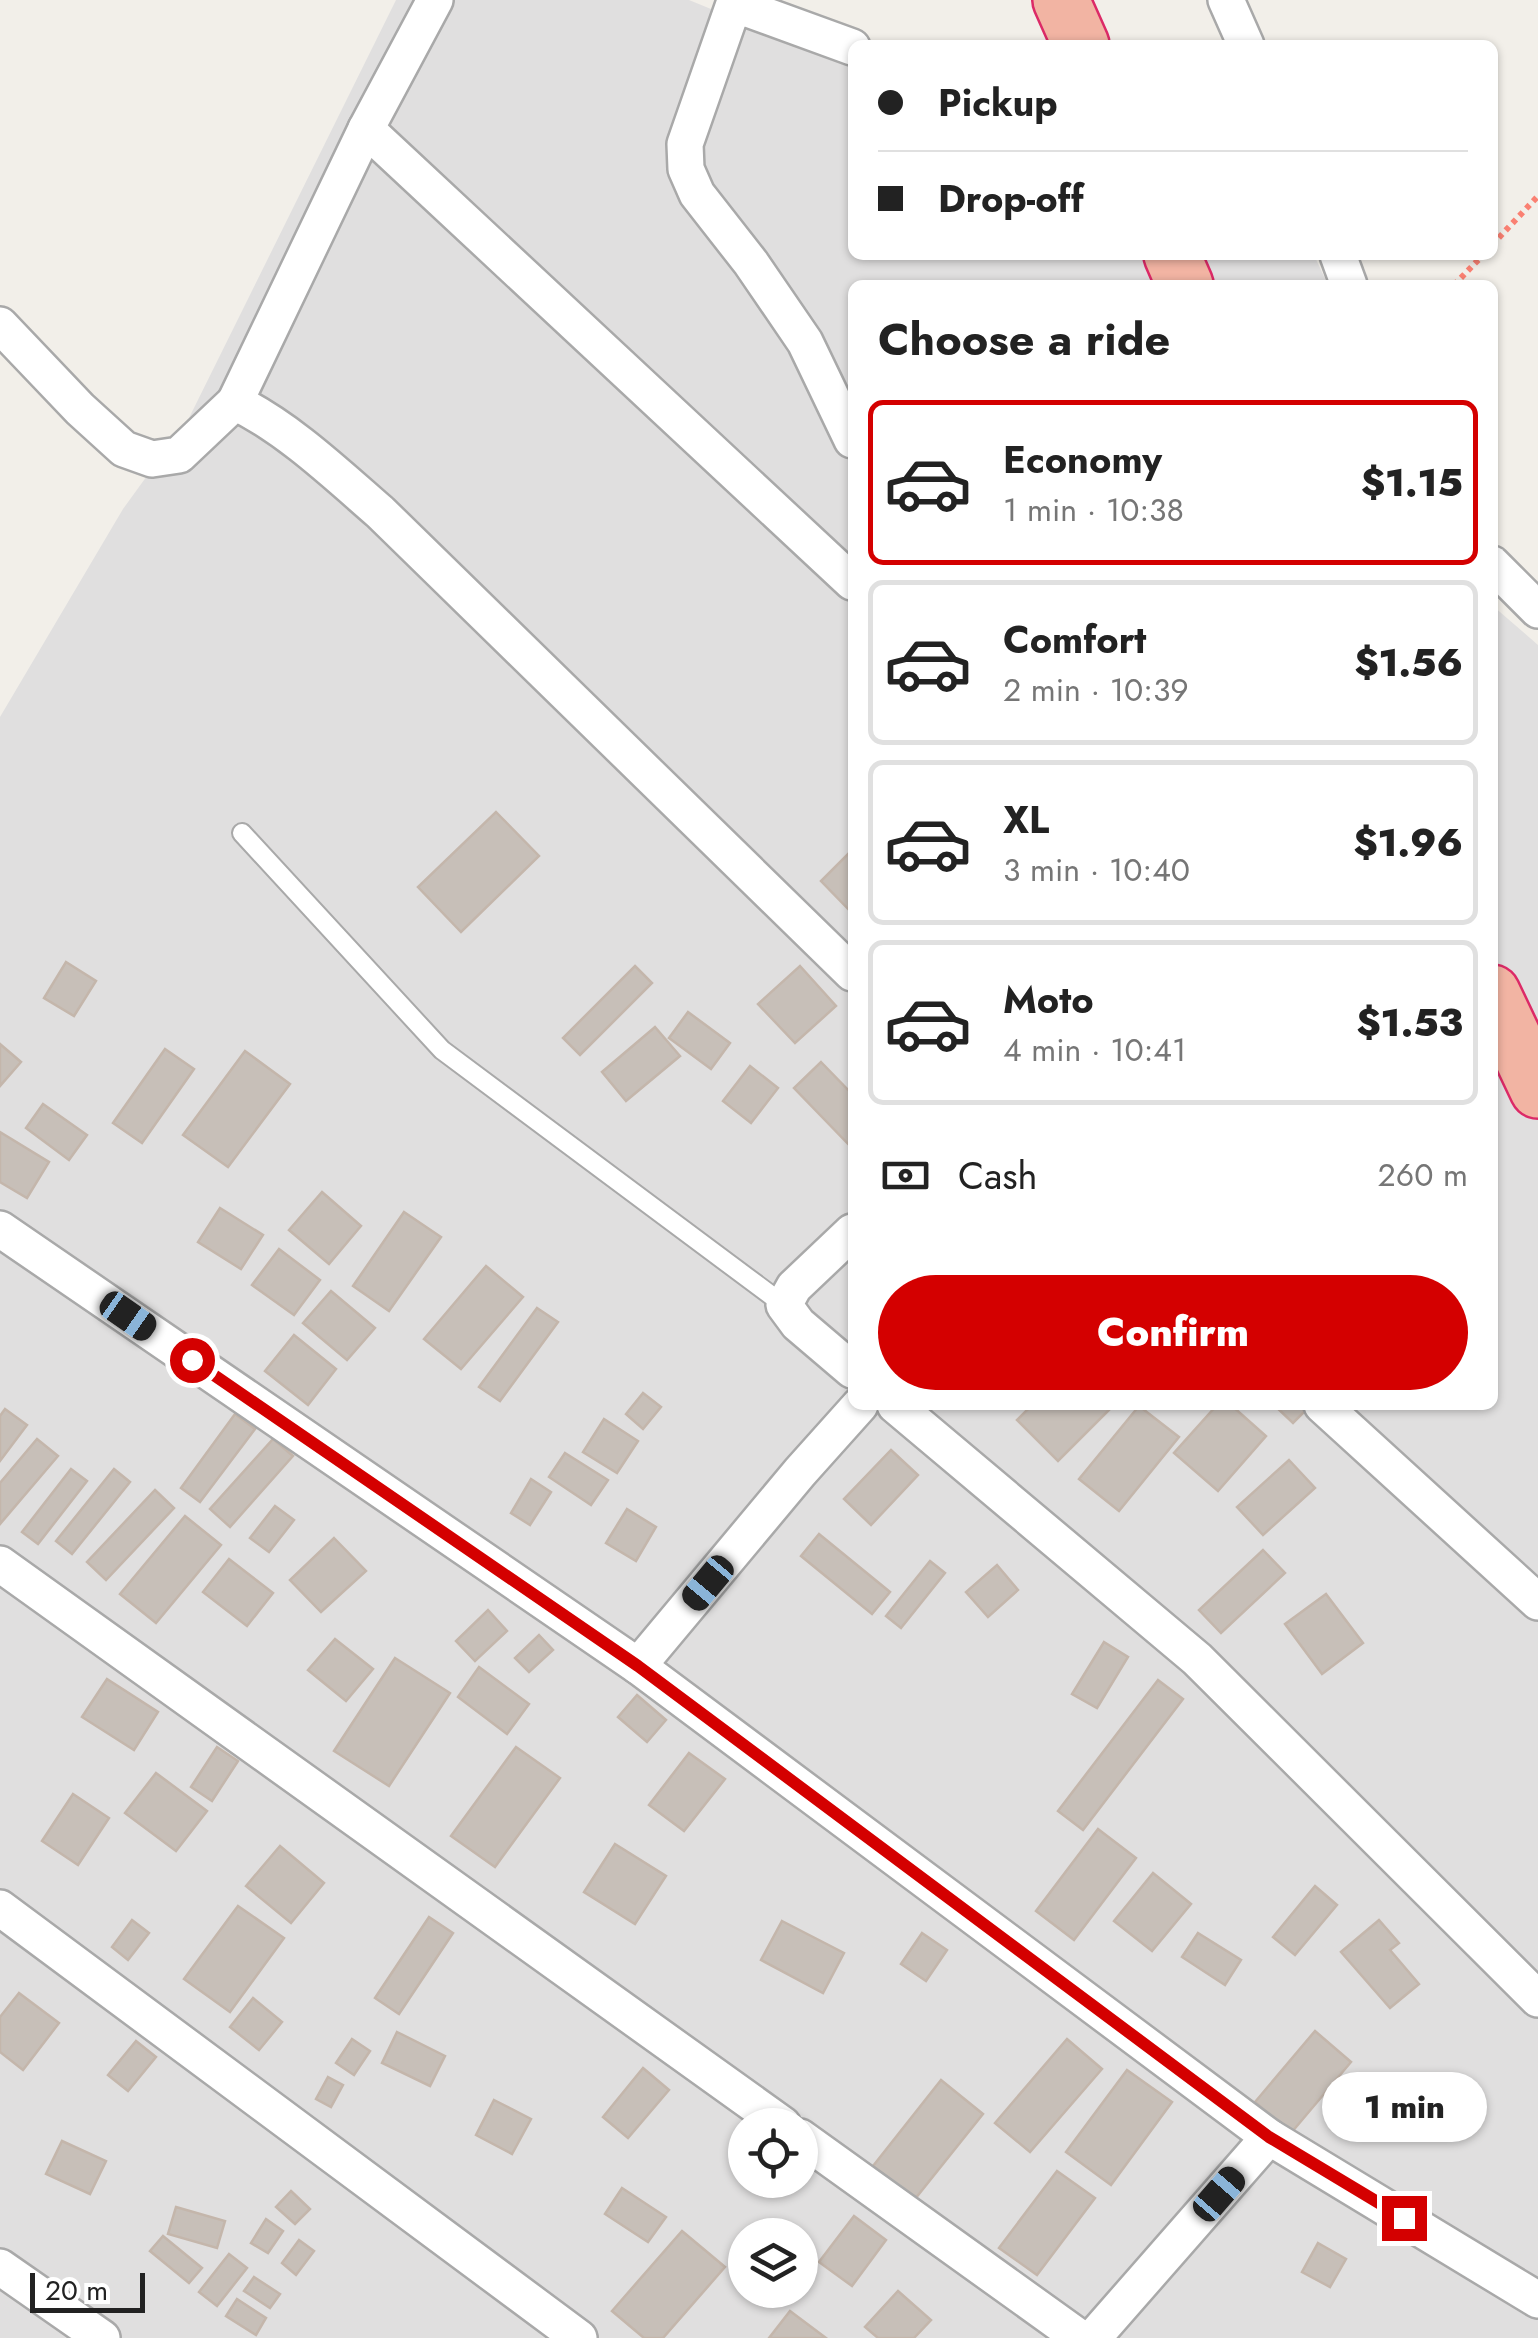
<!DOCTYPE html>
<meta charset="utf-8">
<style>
:root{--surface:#fff;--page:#f2f2f2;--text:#222;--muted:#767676;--line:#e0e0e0;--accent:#d40000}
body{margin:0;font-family:Jost,sans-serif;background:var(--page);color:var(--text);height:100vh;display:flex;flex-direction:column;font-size:38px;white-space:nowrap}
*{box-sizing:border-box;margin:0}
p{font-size:32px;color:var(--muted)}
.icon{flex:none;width:55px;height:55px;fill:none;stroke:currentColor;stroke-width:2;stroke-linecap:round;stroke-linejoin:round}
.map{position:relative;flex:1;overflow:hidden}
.drawer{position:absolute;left:848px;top:280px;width:650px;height:1130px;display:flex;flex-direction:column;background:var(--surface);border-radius:15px;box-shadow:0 2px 8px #0004}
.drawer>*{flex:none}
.hud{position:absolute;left:848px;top:40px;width:650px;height:220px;border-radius:15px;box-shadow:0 2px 8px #0004;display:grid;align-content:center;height:220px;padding:0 30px;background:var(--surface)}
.fabs{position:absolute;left:728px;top:2108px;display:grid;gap:20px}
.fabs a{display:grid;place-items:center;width:90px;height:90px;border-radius:50%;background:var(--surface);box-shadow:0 2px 8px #0004;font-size:50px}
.scale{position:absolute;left:30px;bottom:25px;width:115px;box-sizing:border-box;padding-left:10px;border:5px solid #222;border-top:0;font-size:28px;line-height:35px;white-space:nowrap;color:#222;-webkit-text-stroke:8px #fff;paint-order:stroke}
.end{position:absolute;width:45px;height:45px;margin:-22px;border:12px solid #d40000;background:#fff;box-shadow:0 0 0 5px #fff}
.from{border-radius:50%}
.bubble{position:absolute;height:70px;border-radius:35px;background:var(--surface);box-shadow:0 2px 8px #0004;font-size:32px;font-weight:800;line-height:70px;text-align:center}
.car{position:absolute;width:30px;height:60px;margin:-30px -15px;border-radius:12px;box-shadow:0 0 8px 2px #0007;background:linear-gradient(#222 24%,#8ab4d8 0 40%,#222 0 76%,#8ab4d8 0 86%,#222 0)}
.hud b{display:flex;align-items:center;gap:35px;height:95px;font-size:38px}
.hud b+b{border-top:2px solid var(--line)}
.hud i{width:25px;height:25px;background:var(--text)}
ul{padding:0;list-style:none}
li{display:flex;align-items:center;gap:30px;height:165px;margin:0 20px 15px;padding:0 10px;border:5px solid var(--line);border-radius:15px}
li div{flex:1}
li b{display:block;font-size:38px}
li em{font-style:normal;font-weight:800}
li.on{border-color:var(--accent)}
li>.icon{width:90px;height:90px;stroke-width:1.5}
h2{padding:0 30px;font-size:45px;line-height:120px}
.pay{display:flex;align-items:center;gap:25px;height:110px;padding:0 30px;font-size:38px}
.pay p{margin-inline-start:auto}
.action{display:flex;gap:20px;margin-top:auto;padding:20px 30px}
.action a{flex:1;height:115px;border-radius:60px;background:var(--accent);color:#fff;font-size:40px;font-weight:800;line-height:115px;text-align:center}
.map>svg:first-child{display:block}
</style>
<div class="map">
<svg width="1538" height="2338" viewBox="0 0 1538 2338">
<rect width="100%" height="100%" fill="#f2efe9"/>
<!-- residential -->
<path fill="#e0dfdf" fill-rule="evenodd" d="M396,0H689L852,67V255H1314L1328,285H852V1405H1492L1493,606L1538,645V2338H0V717L123,509L189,418ZM745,2125H800V2180H745ZM745,2235H800V2290H745Z"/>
<!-- building -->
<g fill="#c7bfb8" stroke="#c4b6ab" stroke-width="2.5">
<polygon points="496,812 539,856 461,932 418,887"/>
<polygon points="852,850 852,913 821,881"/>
<polygon points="66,962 96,981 74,1016 44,998"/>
<polygon points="635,966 652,983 580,1055 563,1038"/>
<polygon points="800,966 836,1006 795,1043 758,1004"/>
<polygon points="688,1012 730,1043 711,1069 669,1038"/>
<polygon points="655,1027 680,1056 626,1101 602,1072"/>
<polygon points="0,1044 21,1062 0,1086"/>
<polygon points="165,1049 194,1069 142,1143 113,1123"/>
<polygon points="245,1051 290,1084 228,1167 183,1135"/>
<polygon points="821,1062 852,1094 852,1148 794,1088"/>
<polygon points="750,1066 778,1088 751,1123 723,1101"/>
<polygon points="43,1104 87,1135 69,1160 26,1128"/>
<polygon points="0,1132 49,1162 27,1198 0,1182"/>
<polygon points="322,1192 361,1226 329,1264 289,1230"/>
<polygon points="220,1208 263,1235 241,1269 198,1242"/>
<polygon points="404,1212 441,1237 389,1311 353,1286"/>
<polygon points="279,1249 320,1280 294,1315 252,1285"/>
<polygon points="486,1266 523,1297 461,1369 424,1339"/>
<polygon points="331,1291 375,1328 347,1360 303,1323"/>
<polygon points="537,1308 558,1322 500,1401 479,1387"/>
<polygon points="294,1335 336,1369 308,1405 265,1371"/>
<polygon points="643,1393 661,1407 643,1429 626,1414"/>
<polygon points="1032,1405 1114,1405 1058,1461 1017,1420"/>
<polygon points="1217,1405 1231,1405 1266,1436 1218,1491 1174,1453"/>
<polygon points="1274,1405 1299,1405 1305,1411 1293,1423"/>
<polygon points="1139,1406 1179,1437 1119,1511 1079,1479"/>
<polygon points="5,1409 27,1425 0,1461 0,1416"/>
<polygon points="235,1414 255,1429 200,1502 181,1488"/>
<polygon points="604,1419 638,1441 617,1473 583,1452"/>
<polygon points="37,1439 58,1456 0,1524 0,1483"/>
<polygon points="273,1439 293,1456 230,1527 210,1509"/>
<polygon points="891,1450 918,1475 871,1525 844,1499"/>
<polygon points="565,1453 608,1480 591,1505 549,1477"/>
<polygon points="1289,1460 1315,1488 1263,1535 1237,1507"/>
<polygon points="71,1469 87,1481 38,1544 22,1532"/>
<polygon points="114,1469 130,1482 72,1554 56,1541"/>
<polygon points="531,1479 551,1492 530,1525 511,1513"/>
<polygon points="155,1490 174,1508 106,1580 87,1562"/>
<polygon points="275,1506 294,1520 269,1552 250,1538"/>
<polygon points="627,1509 656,1527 636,1561 606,1543"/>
<polygon points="185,1516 221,1545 156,1623 120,1594"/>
<polygon points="819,1534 890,1592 872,1614 801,1556"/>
<polygon points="334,1538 366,1571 321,1612 290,1580"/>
<polygon points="1263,1550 1285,1573 1221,1633 1199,1610"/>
<polygon points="229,1559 273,1593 247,1626 203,1592"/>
<polygon points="930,1561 945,1573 901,1628 886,1616"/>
<polygon points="997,1565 1018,1590 988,1617 966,1592"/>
<polygon points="1326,1594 1363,1643 1322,1674 1285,1624"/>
<polygon points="488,1610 507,1631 475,1661 456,1641"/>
<polygon points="539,1635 553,1650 529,1672 515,1658"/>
<polygon points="335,1639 373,1669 346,1701 308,1670"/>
<polygon points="1104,1642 1128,1657 1097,1708 1072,1694"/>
<polygon points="395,1658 450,1693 389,1786 334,1751"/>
<polygon points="479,1667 529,1704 507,1734 458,1697"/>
<polygon points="107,1679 158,1712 134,1750 82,1717"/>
<polygon points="1158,1680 1183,1699 1083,1830 1058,1811"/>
<polygon points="637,1695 666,1720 647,1742 618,1717"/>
<polygon points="217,1747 238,1761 212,1801 191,1787"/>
<polygon points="516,1747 560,1778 495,1867 451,1836"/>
<polygon points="689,1753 725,1779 684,1831 649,1805"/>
<polygon points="156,1773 207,1811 176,1851 125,1813"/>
<polygon points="73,1794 109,1818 78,1865 42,1841"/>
<polygon points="1098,1829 1136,1858 1074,1940 1036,1911"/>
<polygon points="615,1844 666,1876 635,1924 584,1892"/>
<polygon points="280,1846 324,1883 291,1923 246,1886"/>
<polygon points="1153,1873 1191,1904 1152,1951 1114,1921"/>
<polygon points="1315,1886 1337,1905 1295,1955 1273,1937"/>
<polygon points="238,1906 284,1938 230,2012 184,1979"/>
<polygon points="429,1917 453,1933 399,2014 375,1998"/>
<polygon points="132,1920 149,1933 128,1960 112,1947"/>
<polygon points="1379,1920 1399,1943 1390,1950 1419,1984 1390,2008 1341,1952"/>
<polygon points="782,1921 844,1953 823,1993 761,1960"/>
<polygon points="922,1933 947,1950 926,1981 901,1964"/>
<polygon points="1198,1933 1241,1960 1225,1985 1182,1957"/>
<polygon points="19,1993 59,2023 23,2070 0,2052 0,2017"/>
<polygon points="253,1998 282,2022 259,2050 230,2027"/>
<polygon points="1315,2031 1351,2062 1291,2133 1255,2102"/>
<polygon points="397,2032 445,2056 430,2086 382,2063"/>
<polygon points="352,2039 370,2051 354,2075 336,2063"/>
<polygon points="1067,2039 1102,2069 1030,2152 995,2123"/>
<polygon points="136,2041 156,2057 128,2091 108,2075"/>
<polygon points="643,2068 669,2090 628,2138 603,2117"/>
<polygon points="1127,2070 1172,2102 1111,2185 1066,2152"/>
<polygon points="328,2077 343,2085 331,2107 316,2099"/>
<polygon points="941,2080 983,2114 915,2199 873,2166"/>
<polygon points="494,2100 531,2119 512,2154 476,2135"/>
<polygon points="62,2141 106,2161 90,2194 46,2174"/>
<polygon points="1057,2171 1095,2198 1037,2275 999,2248"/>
<polygon points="622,2188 666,2217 648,2242 605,2214"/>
<polygon points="291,2191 310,2209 295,2224 276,2207"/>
<polygon points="176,2207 225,2221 217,2248 168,2234"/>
<polygon points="854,2216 886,2240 852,2286 819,2262"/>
<polygon points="266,2219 283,2231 268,2253 251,2243"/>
<polygon points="682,2231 725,2267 663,2338 644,2338 612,2311"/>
<polygon points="163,2236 202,2268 189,2283 150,2251"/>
<polygon points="299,2240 314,2251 296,2275 282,2263"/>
<polygon points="1318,2243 1346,2259 1330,2287 1302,2272"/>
<polygon points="229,2254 247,2268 217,2306 199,2292"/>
<polygon points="254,2277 280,2294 270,2308 244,2291"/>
<polygon points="898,2291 931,2320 914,2338 878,2338 865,2327"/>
<polygon points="237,2299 266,2318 256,2335 226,2316"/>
<polygon points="790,2311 826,2338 769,2338"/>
</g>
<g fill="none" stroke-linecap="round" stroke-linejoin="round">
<defs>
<polyline id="service" points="242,833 442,1050 784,1305"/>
<g id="minor">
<polyline points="1226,0 1246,45"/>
<polyline points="852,47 734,4 685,144 686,169 697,194 751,263 805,342 852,440"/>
<polyline points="366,129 435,0"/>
<polyline points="1338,255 1349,285"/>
<path d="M0,325L80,409L124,449L152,459L179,455L235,402C289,429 334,472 380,512L852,973"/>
<polyline points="235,402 366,129 852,582"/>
<polyline points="1492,564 1538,610"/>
<polyline points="0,1229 638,1666 1269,2137 1538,2300"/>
<polyline points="852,1232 794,1287 784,1305 798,1324 852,1370"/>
<polyline points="895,1405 1197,1659 1538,1999"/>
<polyline points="1322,1405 1538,1602"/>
<polyline points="0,1564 783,2125"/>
<polyline points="638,1666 800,1472 860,1405"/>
<polyline points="0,1908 579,2338"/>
<polyline points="800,2137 1080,2338"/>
<polyline points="0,2267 102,2338"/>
<polyline points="1093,2338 1269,2137"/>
</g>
<g id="trunk">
<polyline points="1061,0 1081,45"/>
<polyline points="1172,255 1185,285"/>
<polyline points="1492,993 1538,1090"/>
</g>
</defs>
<!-- service casing -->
<use href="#service" stroke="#a9a9a9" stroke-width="22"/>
<!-- minor casing -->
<use href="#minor" stroke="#a9a9a9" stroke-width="40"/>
<!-- trunk casing -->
<use href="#trunk" stroke="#dc2a67" stroke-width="60"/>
<!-- path -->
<g stroke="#fa8072" stroke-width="6" stroke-dasharray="5 5" stroke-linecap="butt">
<polyline points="1492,245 1538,196"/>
<polyline points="1454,285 1483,255"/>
</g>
<!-- service -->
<use href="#service" stroke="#fff" stroke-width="18"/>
<!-- minor -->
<use href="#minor" stroke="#fff" stroke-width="35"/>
<!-- trunk -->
<use href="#trunk" stroke="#f2b4a3" stroke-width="55"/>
</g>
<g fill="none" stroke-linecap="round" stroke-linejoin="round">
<!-- route -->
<polyline stroke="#d40000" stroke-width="12" points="192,1360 638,1666 1269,2137 1404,2218"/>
</g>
</svg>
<div class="fabs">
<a><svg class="icon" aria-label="locate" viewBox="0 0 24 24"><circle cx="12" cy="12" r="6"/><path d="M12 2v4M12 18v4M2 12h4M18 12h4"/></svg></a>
<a><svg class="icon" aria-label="layers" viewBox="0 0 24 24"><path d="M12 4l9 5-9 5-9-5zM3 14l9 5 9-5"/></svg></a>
</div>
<div class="scale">20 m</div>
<i class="end from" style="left:192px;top:1360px"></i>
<i class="end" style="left:1404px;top:2218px"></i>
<div class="bubble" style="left:1322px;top:2072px;width:165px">1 min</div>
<i class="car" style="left:128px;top:1316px;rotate:125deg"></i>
<i class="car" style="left:708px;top:1583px;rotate:220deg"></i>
<i class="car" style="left:1219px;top:2194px;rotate:41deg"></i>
<div class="hud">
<b><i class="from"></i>Pickup</b>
<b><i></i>Drop-off</b>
</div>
<section class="drawer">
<h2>Choose a ride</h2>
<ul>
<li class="on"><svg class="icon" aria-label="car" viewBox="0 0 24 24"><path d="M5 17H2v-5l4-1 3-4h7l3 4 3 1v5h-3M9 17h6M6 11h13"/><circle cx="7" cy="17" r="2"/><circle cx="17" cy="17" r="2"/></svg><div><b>Economy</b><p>1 min · 10:38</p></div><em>$1.15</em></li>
<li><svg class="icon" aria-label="car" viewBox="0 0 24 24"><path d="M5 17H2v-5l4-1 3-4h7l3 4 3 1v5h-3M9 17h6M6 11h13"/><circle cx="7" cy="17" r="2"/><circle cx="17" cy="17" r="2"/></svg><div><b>Comfort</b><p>2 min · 10:39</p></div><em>$1.56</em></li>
<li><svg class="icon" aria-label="car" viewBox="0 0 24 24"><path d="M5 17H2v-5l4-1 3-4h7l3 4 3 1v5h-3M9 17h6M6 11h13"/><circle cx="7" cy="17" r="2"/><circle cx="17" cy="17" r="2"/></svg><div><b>XL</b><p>3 min · 10:40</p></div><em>$1.96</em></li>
<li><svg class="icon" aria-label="car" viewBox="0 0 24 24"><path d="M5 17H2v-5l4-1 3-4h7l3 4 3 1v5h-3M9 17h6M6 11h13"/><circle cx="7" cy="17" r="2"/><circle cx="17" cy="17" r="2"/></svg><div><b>Moto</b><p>4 min · 10:41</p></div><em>$1.53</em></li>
</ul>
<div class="pay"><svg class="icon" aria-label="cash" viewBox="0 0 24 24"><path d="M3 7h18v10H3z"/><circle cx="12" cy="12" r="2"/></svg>Cash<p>260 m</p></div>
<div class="action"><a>Confirm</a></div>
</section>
</div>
